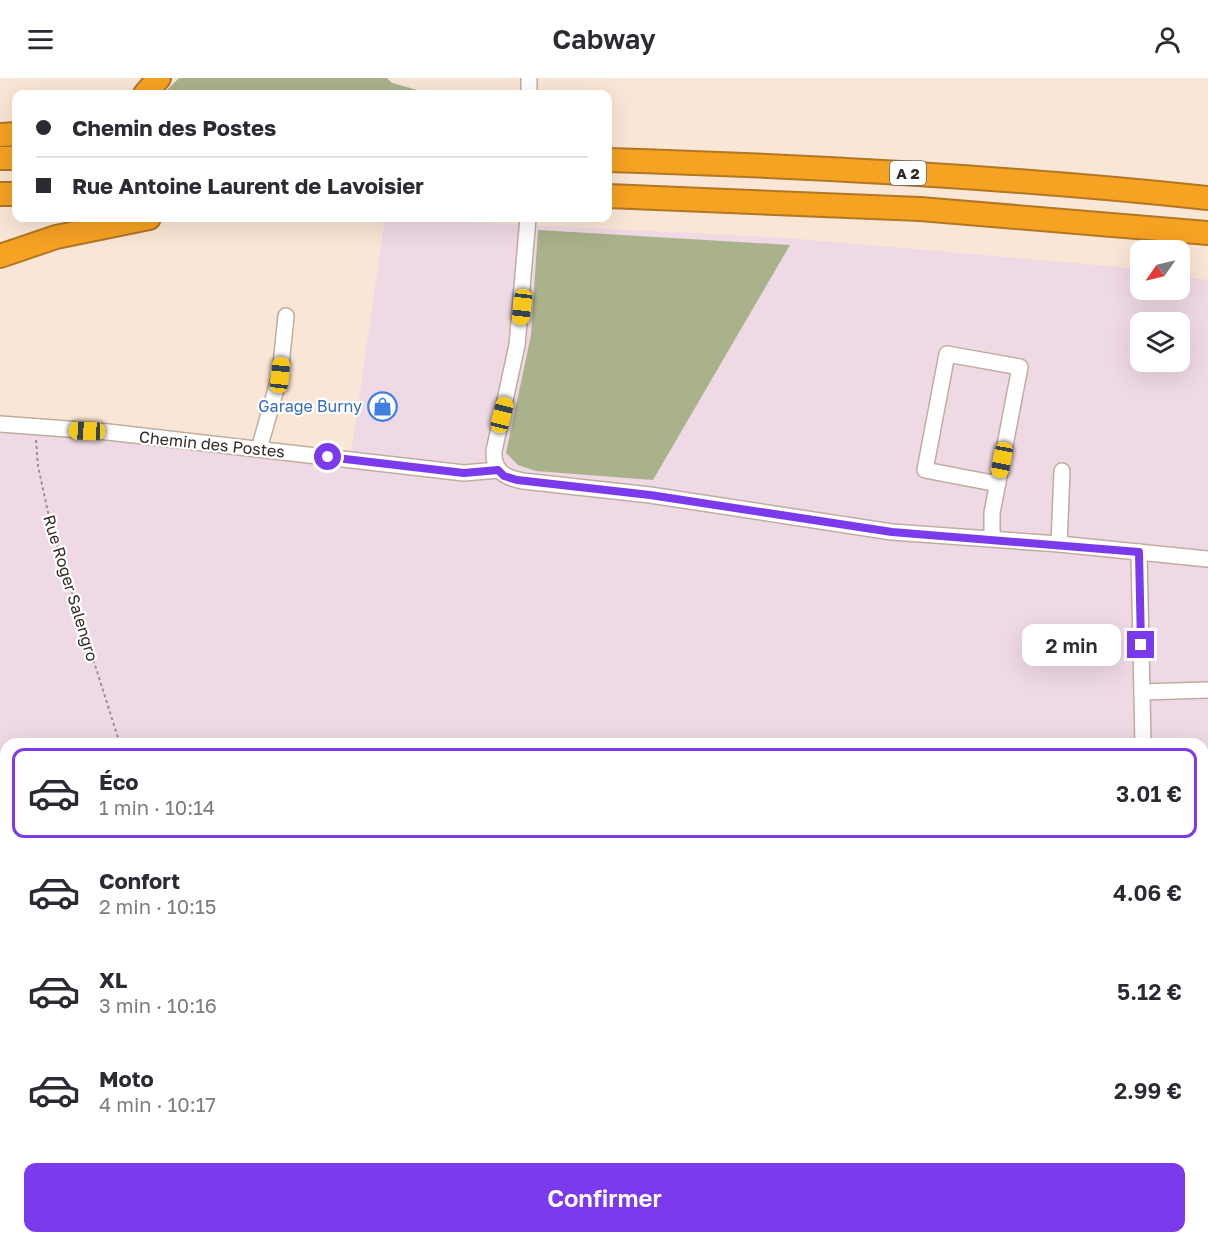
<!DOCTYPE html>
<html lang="fr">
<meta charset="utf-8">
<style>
:root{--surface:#fff;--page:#f7f7f7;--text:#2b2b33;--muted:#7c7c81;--line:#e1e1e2;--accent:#7c3aed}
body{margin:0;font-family:"Golos Text",sans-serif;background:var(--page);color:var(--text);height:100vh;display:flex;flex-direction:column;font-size:22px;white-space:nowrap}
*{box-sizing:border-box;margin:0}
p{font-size:20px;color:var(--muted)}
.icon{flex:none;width:33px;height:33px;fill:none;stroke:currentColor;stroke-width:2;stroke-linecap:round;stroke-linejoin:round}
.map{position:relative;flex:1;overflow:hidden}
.panel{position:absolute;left:0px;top:660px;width:1209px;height:506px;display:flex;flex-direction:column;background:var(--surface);border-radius:18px 18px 0 0;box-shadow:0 6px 24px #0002}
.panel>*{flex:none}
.top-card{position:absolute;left:12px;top:12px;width:600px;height:132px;border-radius:12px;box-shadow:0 6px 24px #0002;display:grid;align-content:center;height:132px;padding:0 24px;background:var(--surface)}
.needle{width:39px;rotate:236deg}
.fabs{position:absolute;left:1130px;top:162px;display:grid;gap:12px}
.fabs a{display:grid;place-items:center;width:60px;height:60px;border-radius:12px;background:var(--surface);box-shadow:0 6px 24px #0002;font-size:30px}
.end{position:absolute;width:27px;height:27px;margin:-14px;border:8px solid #7c3aed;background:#fff;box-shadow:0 0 0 3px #fff}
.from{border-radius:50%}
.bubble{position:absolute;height:42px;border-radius:12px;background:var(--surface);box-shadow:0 6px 24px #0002;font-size:20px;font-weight:600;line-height:42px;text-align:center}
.car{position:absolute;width:18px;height:36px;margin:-18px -9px;border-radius:8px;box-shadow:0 0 4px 2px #0007;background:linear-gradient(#f5c518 24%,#345 0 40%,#f5c518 0 76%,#345 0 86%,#f5c518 0)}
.top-card b{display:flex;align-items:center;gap:21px;height:57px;font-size:22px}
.top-card b+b{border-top:2px solid var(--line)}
.top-card i{width:15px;height:15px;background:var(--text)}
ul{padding:10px 0 0;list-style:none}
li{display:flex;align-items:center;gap:18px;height:90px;margin:0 12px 9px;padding:0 12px;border:3px solid transparent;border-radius:12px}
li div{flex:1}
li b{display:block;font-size:22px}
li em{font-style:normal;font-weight:600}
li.selected{border-color:var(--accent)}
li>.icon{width:54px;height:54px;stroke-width:1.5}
.primary-button{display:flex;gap:12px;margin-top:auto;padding:12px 24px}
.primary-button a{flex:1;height:69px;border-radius:12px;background:var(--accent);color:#fff;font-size:24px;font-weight:600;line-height:69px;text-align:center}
header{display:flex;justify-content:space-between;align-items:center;height:78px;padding:0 24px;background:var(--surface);font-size:27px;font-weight:600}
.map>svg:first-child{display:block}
</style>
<header><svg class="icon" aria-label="menu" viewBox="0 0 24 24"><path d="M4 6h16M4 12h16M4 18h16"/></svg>Cabway<svg class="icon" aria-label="person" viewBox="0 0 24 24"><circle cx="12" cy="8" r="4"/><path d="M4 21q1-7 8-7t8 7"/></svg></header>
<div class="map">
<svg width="1208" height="1165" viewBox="0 0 1208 1165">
<rect width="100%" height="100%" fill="#fae6d6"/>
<!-- industrial -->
<path fill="#efd9e5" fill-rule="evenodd" d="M385,140L788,160L1120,189L1140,192V212H1179V198L1208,202V1165H602L600,1160H1203V666H6V1160H485L462,1165H0V349L349,390ZM1140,244H1179V284H1140Z"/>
<!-- forest -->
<g fill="#a9b28a">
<polygon points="179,0 387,0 392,5 432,16 163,16"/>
<polygon points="538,152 790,167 653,402 536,393 518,387 506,375 531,257"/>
</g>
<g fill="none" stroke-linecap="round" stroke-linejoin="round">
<defs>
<g id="minor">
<polyline points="529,16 529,0"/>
<path d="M528,140L517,267L494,373C493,393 505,400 523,403L650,417L892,454L1059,466L1208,481"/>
<polyline points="0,346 108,354 464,395 498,392"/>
<polyline points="259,371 280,297 286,238"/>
<polyline points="992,461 992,435 1020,289 947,276 925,392 998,406"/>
<polyline points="1059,466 1062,393"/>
<polyline points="1139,474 1143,666"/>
<polyline points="1142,614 1208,612"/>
<polyline points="1203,699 1208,699"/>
<polyline points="286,1160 288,1165"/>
<polyline points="621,1160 622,1165"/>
<polyline points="798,1160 800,1165"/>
<polyline points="825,1160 826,1165"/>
</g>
<g id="highway">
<polyline points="145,16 159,0"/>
<polyline points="0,57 16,56"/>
<polyline points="0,80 16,80"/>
<path d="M608,82C808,88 1008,99 1208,120"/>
<polyline points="0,116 16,116"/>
<polyline points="608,118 920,131 1208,155"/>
<polyline points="0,178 56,159 149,140"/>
</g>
</defs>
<!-- minor casing -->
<use href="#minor" stroke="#c0ad9f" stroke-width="18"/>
<!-- highway casing -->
<use href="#highway" stroke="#b17723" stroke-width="26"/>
<!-- path -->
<g stroke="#9d8f84" stroke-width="2" stroke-dasharray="3 3" stroke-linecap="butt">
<polyline points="36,362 38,388 51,448 120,666"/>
<polyline points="0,694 6,701"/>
</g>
<!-- minor -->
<use href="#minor" stroke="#fff" stroke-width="15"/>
<!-- highway -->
<use href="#highway" stroke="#f6a223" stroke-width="22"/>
</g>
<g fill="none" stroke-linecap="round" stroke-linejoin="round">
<!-- route -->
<polyline stroke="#7c3aed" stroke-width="8" points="328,379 464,395 498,392 504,398 517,402 650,417 892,454 1139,474 1141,567"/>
</g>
<!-- icons -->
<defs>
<symbol id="shop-ring" viewBox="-11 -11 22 22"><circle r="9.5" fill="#fff" stroke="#3f7fe0" stroke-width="1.5"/><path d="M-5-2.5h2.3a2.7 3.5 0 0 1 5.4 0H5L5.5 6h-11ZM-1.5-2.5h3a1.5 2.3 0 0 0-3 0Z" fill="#3f7fe0"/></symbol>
</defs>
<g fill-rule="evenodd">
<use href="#shop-ring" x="366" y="312" width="33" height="33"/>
</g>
<g text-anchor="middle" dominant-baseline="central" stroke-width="4.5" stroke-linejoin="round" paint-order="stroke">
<!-- shield labels -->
<rect fill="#fff" stroke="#6e6865" stroke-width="1.5" x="890" y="83" width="36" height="24" rx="4.5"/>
<g font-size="15" font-weight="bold" fill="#302823">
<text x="908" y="95">A 2</text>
</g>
<!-- shop labels -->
<g font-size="16" fill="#366cbe" stroke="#fff" text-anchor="end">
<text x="362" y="328">Garage Burny</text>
</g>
<!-- street labels -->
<g font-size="16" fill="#302823" stroke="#fff">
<text transform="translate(212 366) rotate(6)">Chemin des Postes</text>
<text transform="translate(71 510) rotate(73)">Rue Roger Salengro</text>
</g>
</g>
</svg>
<div class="fabs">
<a><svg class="needle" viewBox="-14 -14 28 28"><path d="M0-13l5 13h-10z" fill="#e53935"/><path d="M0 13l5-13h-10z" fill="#7c7c81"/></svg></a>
<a><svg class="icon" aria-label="layers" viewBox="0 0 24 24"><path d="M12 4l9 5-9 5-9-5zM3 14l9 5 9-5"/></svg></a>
</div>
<i class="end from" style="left:328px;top:379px"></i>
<i class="end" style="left:1141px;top:567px"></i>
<div class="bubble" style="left:1022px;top:546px;width:99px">2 min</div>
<i class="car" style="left:522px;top:229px;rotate:187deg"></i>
<i class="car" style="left:280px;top:297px;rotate:6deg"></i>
<i class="car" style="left:502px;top:337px;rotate:14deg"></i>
<i class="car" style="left:87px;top:353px;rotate:272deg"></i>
<i class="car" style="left:1002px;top:382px;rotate:191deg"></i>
<div class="top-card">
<b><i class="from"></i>Chemin des Postes</b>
<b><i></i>Rue Antoine Laurent de Lavoisier</b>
</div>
<section class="panel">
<ul>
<li class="selected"><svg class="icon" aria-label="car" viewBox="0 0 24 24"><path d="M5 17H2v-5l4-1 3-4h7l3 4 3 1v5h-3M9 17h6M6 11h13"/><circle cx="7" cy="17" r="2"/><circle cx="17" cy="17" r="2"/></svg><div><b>Éco</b><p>1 min · 10:14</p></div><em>3.01 €</em></li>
<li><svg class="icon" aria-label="car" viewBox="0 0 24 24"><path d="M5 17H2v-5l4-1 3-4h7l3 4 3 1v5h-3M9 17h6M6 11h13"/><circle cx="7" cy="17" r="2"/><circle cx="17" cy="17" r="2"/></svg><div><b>Confort</b><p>2 min · 10:15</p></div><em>4.06 €</em></li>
<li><svg class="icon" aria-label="car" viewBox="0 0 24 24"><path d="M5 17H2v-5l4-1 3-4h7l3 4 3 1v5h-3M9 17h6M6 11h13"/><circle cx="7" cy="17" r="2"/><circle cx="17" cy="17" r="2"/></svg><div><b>XL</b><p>3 min · 10:16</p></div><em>5.12 €</em></li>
<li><svg class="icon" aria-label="car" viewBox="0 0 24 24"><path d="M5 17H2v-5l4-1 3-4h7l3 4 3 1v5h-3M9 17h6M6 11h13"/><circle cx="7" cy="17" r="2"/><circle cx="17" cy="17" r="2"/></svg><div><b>Moto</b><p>4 min · 10:17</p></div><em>2.99 €</em></li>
</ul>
<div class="primary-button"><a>Confirmer</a></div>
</section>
</div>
